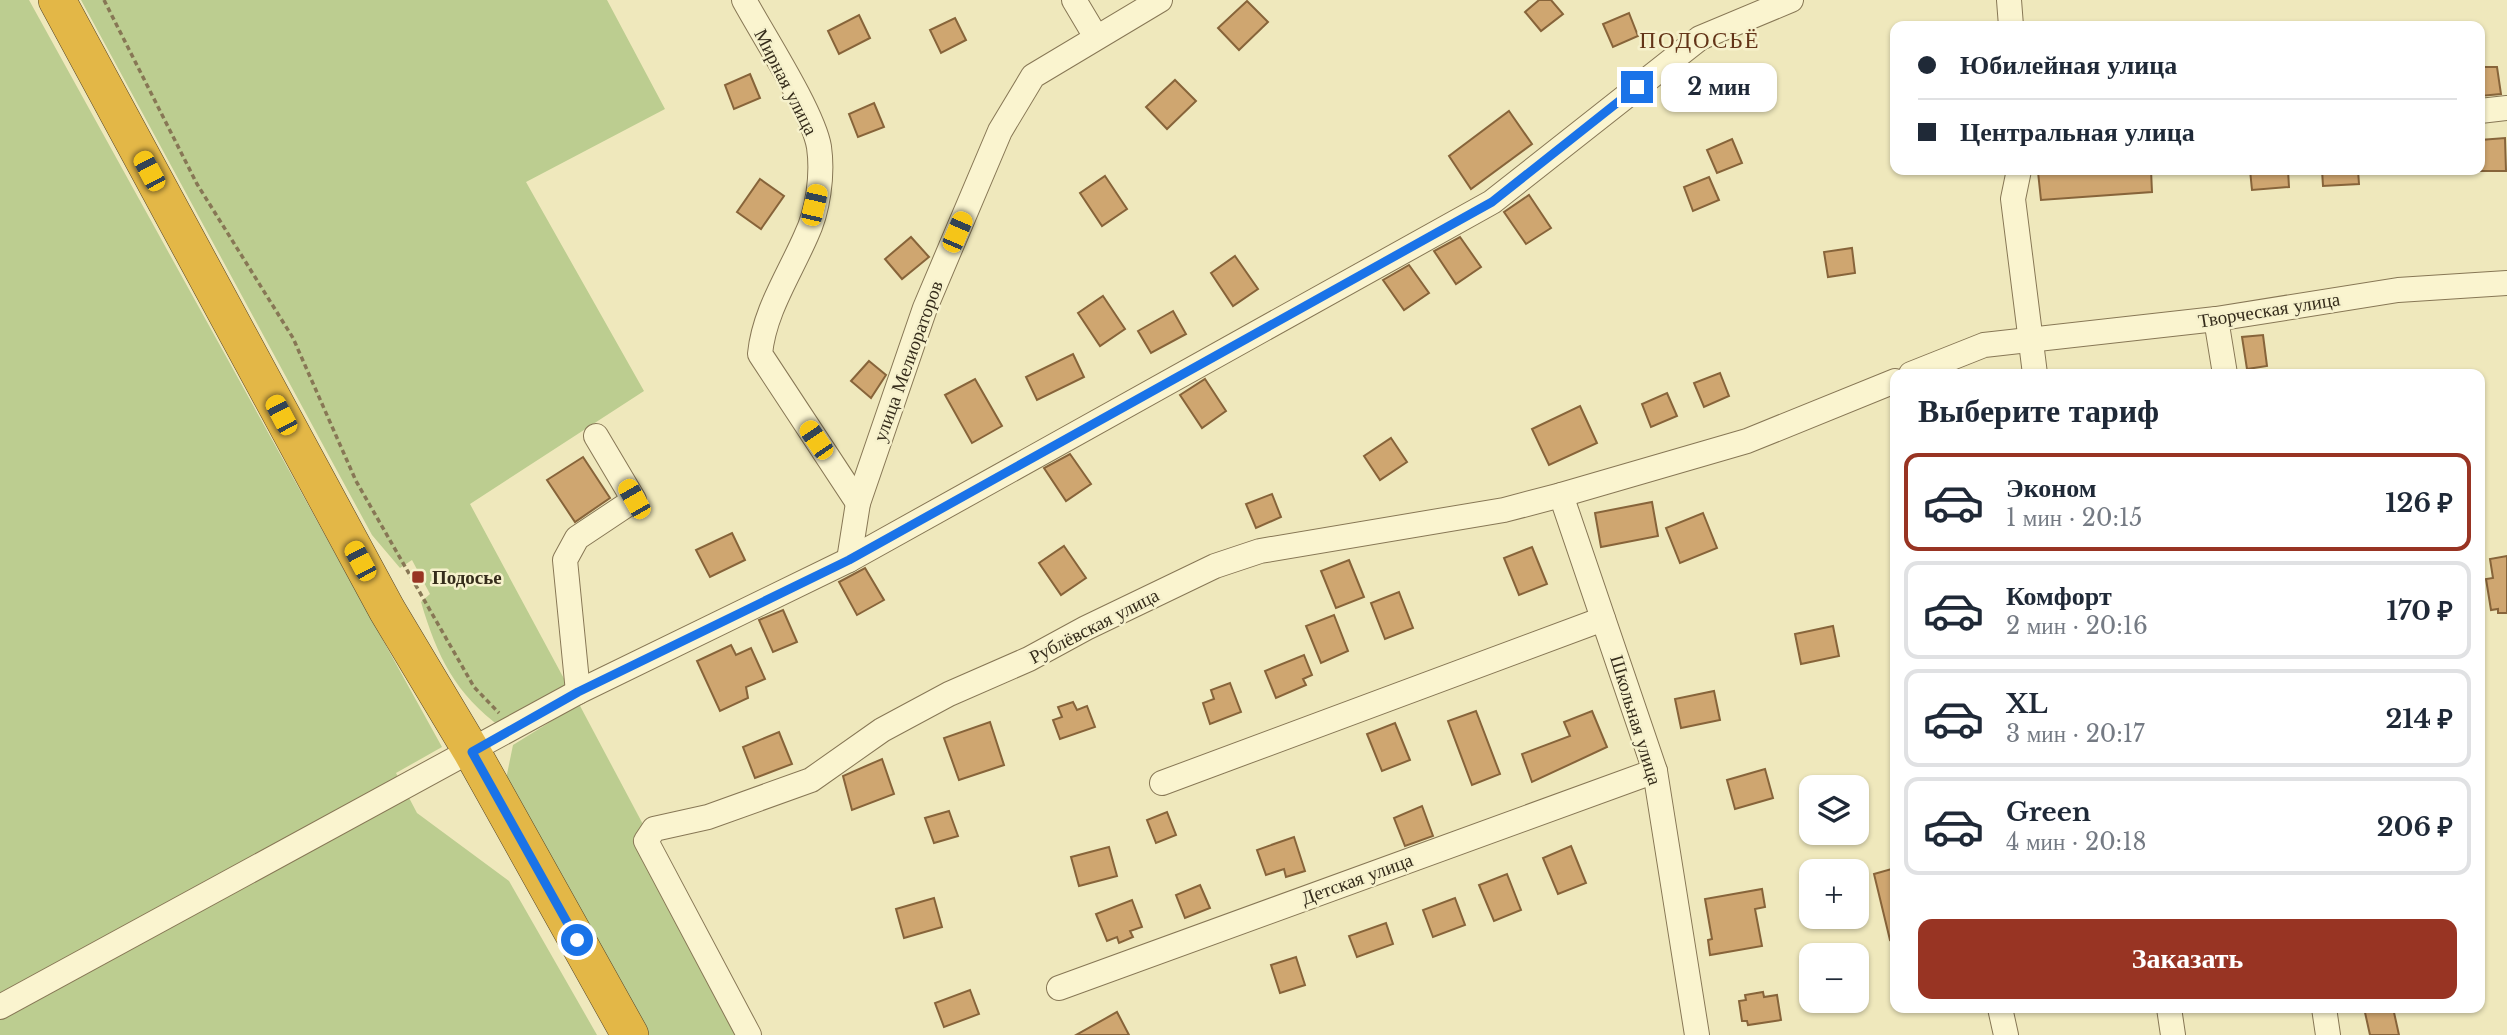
<!DOCTYPE html>
<html lang="ru">
<meta charset="utf-8">
<style>
:root{--surface:#fff;--page:#f2f2f3;--text:#1f2937;--muted:#747a83;--line:#e0e1e3;--accent:#983423}
body{margin:0;font-family:"Libre Baskerville",serif;background:var(--page);color:var(--text);height:100vh;display:flex;flex-direction:column;font-size:26px;white-space:nowrap}
*{box-sizing:border-box;margin:0}
p{font-size:23px;color:var(--muted)}
.icon{flex:none;width:38px;height:38px;fill:none;stroke:currentColor;stroke-width:2;stroke-linecap:round;stroke-linejoin:round}
.map{position:relative;flex:1;overflow:hidden}
.side{position:absolute;left:1890px;top:369px;width:595px;height:644px;display:flex;flex-direction:column;background:var(--surface);border-radius:14px;box-shadow:0 2px 5px #0004}
.side>*{flex:none}
.banner{position:absolute;left:1890px;top:21px;width:595px;height:154px;border-radius:14px;box-shadow:0 2px 5px #0004;display:grid;align-content:center;height:154px;padding:0 28px;background:var(--surface)}
.tools{position:absolute;left:1799px;top:775px;display:grid;gap:14px}
.tools a{display:grid;place-items:center;width:70px;height:70px;border-radius:14px;background:var(--surface);box-shadow:0 2px 5px #0004;font-size:35px}
.end{position:absolute;width:32px;height:32px;margin:-16px;border:9px solid #1a73e8;background:#fff;box-shadow:0 0 0 4px #fff}
.from{border-radius:50%}
.bubble{position:absolute;height:49px;border-radius:14px;background:var(--surface);box-shadow:0 2px 5px #0004;font-size:23px;font-weight:800;line-height:49px;text-align:center}
.car{position:absolute;width:21px;height:42px;margin:-21px -10px;border-radius:9px;box-shadow:0 0 5px 2px #0007;background:linear-gradient(#f5c518 24%,#345 0 40%,#f5c518 0 76%,#345 0 86%,#f5c518 0)}
.banner b{display:flex;align-items:center;gap:24px;height:66px;font-size:26px}
.banner b+b{border-top:2px solid var(--line)}
.banner i{width:18px;height:18px;background:var(--text)}
ul{padding:0;list-style:none}
li{display:flex;align-items:center;gap:21px;height:98px;margin:0 14px 10px;padding:0 14px;border:4px solid var(--line);border-radius:14px}
li div{flex:1}
li b{display:block;font-size:26px}
li em{font-style:normal;font-weight:800}
li.selected{border-color:var(--accent)}
li>.icon{width:63px;height:63px;stroke-width:1.5}
h2{padding:0 28px;font-size:32px;line-height:84px}
.primary-button{display:flex;gap:14px;margin-top:auto;padding:14px 28px}
.primary-button a{flex:1;height:80px;border-radius:14px;background:var(--accent);color:#fff;font-size:28px;font-weight:800;line-height:80px;text-align:center}
.map>svg:first-child{display:block}
</style>
<div class="map">
<svg width="2507" height="1035" viewBox="0 0 2507 1035">
<rect width="100%" height="100%" fill="#efe8bc"/>
<!-- green -->
<g fill="#bccd90">
<polygon points="0,0 29,0 442,747 396,773 417,813 509,881 597,1035 0,1035"/>
<path d="M81,0H607L665,109L526,182L644,391L470,504L569,688L502,728C455,694 437,656 421,602L430,594L412,560L400,568L372,535Z"/>
<polygon points="579,704 755,1035 639,1035 505,784 513,745"/>
</g>
<!-- building -->
<g fill="#cfa670" stroke="#87643a" stroke-width="2">
<polygon points="1539,0 1551,0 1563,14 1541,31 1525,12"/>
<polygon points="1247,1 1268,22 1239,50 1218,28"/>
<polygon points="1629,13 1638,36 1613,47 1603,24"/>
<polygon points="859,15 870,38 839,54 828,31"/>
<polygon points="955,18 966,40 941,53 930,30"/>
<polygon points="2480,67 2497,67 2501,94 2480,96"/>
<polygon points="750,74 760,98 734,109 725,85"/>
<polygon points="1175,80 1196,101 1167,129 1146,107"/>
<polygon points="874,103 884,127 858,137 849,114"/>
<polygon points="1509,111 1532,144 1471,189 1449,156"/>
<polygon points="2505,138 2506,171 2480,171 2480,140"/>
<polygon points="1732,139 1742,163 1717,173 1707,150"/>
<polygon points="2066,170 2151,170 2152,192 2041,200 2038,172"/>
<polygon points="2250,170 2288,170 2289,187 2252,190"/>
<polygon points="2322,170 2358,170 2359,184 2323,186"/>
<polygon points="1105,176 1127,209 1102,226 1080,193"/>
<polygon points="1709,177 1719,200 1693,211 1684,187"/>
<polygon points="760,179 784,196 761,229 737,212"/>
<polygon points="1529,195 1551,228 1526,244 1504,212"/>
<polygon points="911,237 929,257 902,279 885,259"/>
<polygon points="1460,237 1481,267 1456,284 1434,251"/>
<polygon points="1852,248 1855,273 1828,277 1824,252"/>
<polygon points="1235,256 1258,289 1233,306 1211,273"/>
<polygon points="1409,265 1429,293 1404,310 1383,280"/>
<polygon points="1103,296 1125,329 1100,346 1078,313"/>
<polygon points="1173,311 1186,334 1151,353 1138,331"/>
<polygon points="2263,335 2267,366 2247,369 2242,337"/>
<polygon points="1073,354 1084,377 1037,400 1026,377"/>
<polygon points="869,361 886,375 871,398 851,381"/>
<polygon points="1720,373 1729,396 1704,407 1694,383"/>
<polygon points="975,379 1002,426 972,443 945,395"/>
<polygon points="1205,379 1226,411 1202,428 1180,395"/>
<polygon points="1667,393 1677,416 1651,427 1642,404"/>
<polygon points="1580,406 1597,443 1549,465 1532,429"/>
<polygon points="1391,438 1407,462 1380,480 1364,456"/>
<polygon points="1070,454 1091,484 1066,501 1044,468"/>
<polygon points="583,457 610,498 575,522 547,480"/>
<polygon points="1272,494 1281,517 1256,528 1246,504"/>
<polygon points="1652,502 1658,536 1601,547 1595,513"/>
<polygon points="1703,513 1717,548 1680,563 1666,528"/>
<polygon points="732,533 745,560 710,577 696,550"/>
<polygon points="1064,546 1086,578 1061,595 1039,563"/>
<polygon points="1532,547 1547,584 1519,595 1504,558"/>
<polygon points="2507,556 2507,613 2498,613 2498,609 2491,610 2486,579 2493,578 2490,559"/>
<polygon points="1349,560 1364,597 1336,608 1321,571"/>
<polygon points="865,568 884,600 857,615 839,582"/>
<polygon points="1399,592 1413,628 1385,639 1371,603"/>
<polygon points="783,610 797,642 773,652 759,620"/>
<polygon points="1334,615 1348,651 1321,663 1306,626"/>
<polygon points="1833,626 1839,656 1801,664 1795,634"/>
<polygon points="731,645 736,655 751,648 765,679 746,687 748,698 720,711 697,661"/>
<polygon points="1304,655 1312,675 1303,679 1306,685 1276,698 1265,671"/>
<polygon points="1230,683 1241,712 1210,724 1203,703 1214,699 1211,690"/>
<polygon points="1714,691 1720,720 1681,728 1675,699"/>
<polygon points="1073,702 1077,710 1087,706 1095,727 1060,739 1053,720 1062,717 1058,707"/>
<polygon points="1476,711 1500,774 1472,785 1448,721"/>
<polygon points="1592,711 1607,747 1532,782 1522,754 1570,736 1564,722"/>
<polygon points="990,722 1004,765 959,780 944,738"/>
<polygon points="1395,723 1410,760 1382,771 1367,734"/>
<polygon points="779,732 792,764 755,778 743,747"/>
<polygon points="882,759 894,794 852,810 843,776"/>
<polygon points="1765,769 1773,798 1735,809 1727,780"/>
<polygon points="1422,806 1433,836 1405,846 1394,818"/>
<polygon points="949,811 958,836 934,843 925,818"/>
<polygon points="1167,812 1176,835 1156,843 1147,820"/>
<polygon points="1294,837 1305,871 1286,877 1284,869 1266,875 1257,850"/>
<polygon points="1571,846 1586,883 1558,894 1543,858"/>
<polygon points="1109,847 1117,876 1079,886 1071,857"/>
<polygon points="1895,868 1895,939 1890,940 1874,874"/>
<polygon points="1507,874 1521,910 1494,921 1479,885"/>
<polygon points="1200,885 1210,908 1185,918 1176,895"/>
<polygon points="1762,889 1765,907 1755,909 1762,946 1710,955 1708,940 1712,939 1705,899"/>
<polygon points="934,898 942,927 904,938 896,909"/>
<polygon points="1455,898 1465,925 1433,937 1423,910"/>
<polygon points="1132,900 1142,927 1130,931 1133,937 1119,943 1117,937 1107,941 1096,914"/>
<polygon points="1386,923 1393,944 1357,957 1349,936"/>
<polygon points="1296,957 1305,985 1280,993 1271,965"/>
<polygon points="970,990 979,1014 944,1027 935,1003"/>
<polygon points="1763,992 1764,997 1777,995 1781,1020 1748,1025 1747,1021 1742,1021 1739,1001 1746,1000 1745,995"/>
<polygon points="2364,1008 2393,1008 2399,1035 2370,1035"/>
<polygon points="1117,1012 1129,1035 1076,1035"/>
</g>
<g fill="none" stroke-linecap="round" stroke-linejoin="round">
<defs>
<g id="minor">
<path d="M744,0C763,35 813,112 819,147C823,175 818,211 806,236C789,275 764,312 760,354L858,503"/>
<polyline points="1074,0 1096,37"/>
<polyline points="2009,0 2011,26"/>
<polyline points="2480,111 2507,108"/>
<polyline points="2019,170 2013,199 2035,374"/>
<polyline points="2216,319 2225,374"/>
<polyline points="1911,374 1984,345 2216,319 2398,290 2507,283"/>
<polyline points="1561,495 1655,771 1697,1035"/>
<polyline points="849,560 858,503 925,308 1000,131 1033,76 1160,0"/>
<polyline points="578,692 565,560 577,538 634,500 596,436"/>
<polyline points="1162,783 1603,619"/>
<polyline points="1059,988 1655,771"/>
<polyline points="0,1007 578,692 849,560 1492,202 1700,38 1791,0"/>
<polyline points="2000,1008 2006,1035"/>
<polyline points="2169,1008 2173,1035"/>
<polyline points="2324,1008 2328,1035"/>
<polyline points="749,1035 646,841 654,829 708,817 811,780 882,730 949,694 1029,659 1086,628 1215,566 1260,551 1504,510 1561,495 1747,441 1895,381"/>
</g>
<polyline id="highway" points="57,0 387,610 472,752 630,1035"/>
</defs>
<!-- minor casing -->
<use href="#minor" stroke="#877755" stroke-width="26"/>
<!-- highway casing -->
<use href="#highway" stroke="#54442a" stroke-width="38"/>
<!-- path -->
<polyline stroke="#877755" stroke-width="3.5" stroke-dasharray="5 3.5" stroke-linecap="butt" points="104,0 197,184 293,338 356,481 474,687 499,713"/>
<!-- minor -->
<use href="#minor" stroke="#faf4cf" stroke-width="24"/>
<!-- highway -->
<use href="#highway" stroke="#e3b747" stroke-width="37"/>
</g>
<g fill="none" stroke-linecap="round" stroke-linejoin="round">
<!-- route -->
<polyline stroke="#1a73e8" stroke-width="9" points="577,940 472,752 578,692 849,560 1492,202 1637,87"/>
</g>
<!-- markers -->
<rect fill="#983423" stroke="#f6f1cc" stroke-width="2.5" x="411" y="570" width="14" height="14" rx="3.5"/>
<g text-anchor="middle" dominant-baseline="central" stroke-width="5" stroke-linejoin="round" paint-order="stroke">
<!-- street labels -->
<g font-size="19" fill="#352c1b" stroke="#f6f1cc">
<text transform="translate(786 82) rotate(63)">Мирная улица</text>
<text transform="translate(2269 310) rotate(-9)">Творческая улица</text>
<text transform="translate(908 361) rotate(-70)">улица Мелиораторов</text>
<text transform="translate(1094 626) rotate(-27)">Рублёвская улица</text>
<text transform="translate(1636 720) rotate(73)">Школьная улица</text>
<text transform="translate(1357 879) rotate(-20)">Детская улица</text>
</g>
<!-- poi labels -->
<g font-size="19" font-weight="bold" fill="#352c1b" stroke="#f6f1cc" text-anchor="start">
<text x="432" y="577">Подосье</text>
</g>
<!-- quarter labels -->
<g font-size="23" letter-spacing="2" fill="#633418" stroke="#f6f1cc">
<text x="1700" y="40">ПОДОСЬЁ</text>
</g>
</g>
</svg>
<div class="tools">
<a><svg class="icon" aria-label="layers" viewBox="0 0 24 24"><path d="M12 4l9 5-9 5-9-5zM3 14l9 5 9-5"/></svg></a>
<a>+</a>
<a>−</a>
</div>
<i class="end from" style="left:577px;top:940px"></i>
<i class="end" style="left:1637px;top:87px"></i>
<div class="bubble" style="left:1661px;top:63px;width:116px">2 мин</div>
<i class="car" style="left:149px;top:171px;rotate:332deg"></i>
<i class="car" style="left:814px;top:205px;rotate:13deg"></i>
<i class="car" style="left:957px;top:232px;rotate:23deg"></i>
<i class="car" style="left:281px;top:415px;rotate:332deg"></i>
<i class="car" style="left:816px;top:440px;rotate:326deg"></i>
<i class="car" style="left:634px;top:499px;rotate:330deg"></i>
<i class="car" style="left:360px;top:561px;rotate:332deg"></i>
<div class="banner">
<b><i class="from"></i>Юбилейная улица</b>
<b><i></i>Центральная улица</b>
</div>
<section class="side">
<h2>Выберите тариф</h2>
<ul>
<li class="selected"><svg class="icon" aria-label="car" viewBox="0 0 24 24"><path d="M5 17H2v-5l4-1 3-4h7l3 4 3 1v5h-3M9 17h6M6 11h13"/><circle cx="7" cy="17" r="2"/><circle cx="17" cy="17" r="2"/></svg><div><b>Эконом</b><p>1 мин · 20:15</p></div><em>126 ₽</em></li>
<li><svg class="icon" aria-label="car" viewBox="0 0 24 24"><path d="M5 17H2v-5l4-1 3-4h7l3 4 3 1v5h-3M9 17h6M6 11h13"/><circle cx="7" cy="17" r="2"/><circle cx="17" cy="17" r="2"/></svg><div><b>Комфорт</b><p>2 мин · 20:16</p></div><em>170 ₽</em></li>
<li><svg class="icon" aria-label="car" viewBox="0 0 24 24"><path d="M5 17H2v-5l4-1 3-4h7l3 4 3 1v5h-3M9 17h6M6 11h13"/><circle cx="7" cy="17" r="2"/><circle cx="17" cy="17" r="2"/></svg><div><b>XL</b><p>3 мин · 20:17</p></div><em>214 ₽</em></li>
<li><svg class="icon" aria-label="car" viewBox="0 0 24 24"><path d="M5 17H2v-5l4-1 3-4h7l3 4 3 1v5h-3M9 17h6M6 11h13"/><circle cx="7" cy="17" r="2"/><circle cx="17" cy="17" r="2"/></svg><div><b>Green</b><p>4 мин · 20:18</p></div><em>206 ₽</em></li>
</ul>
<div class="primary-button"><a>Заказать</a></div>
</section>
</div>
